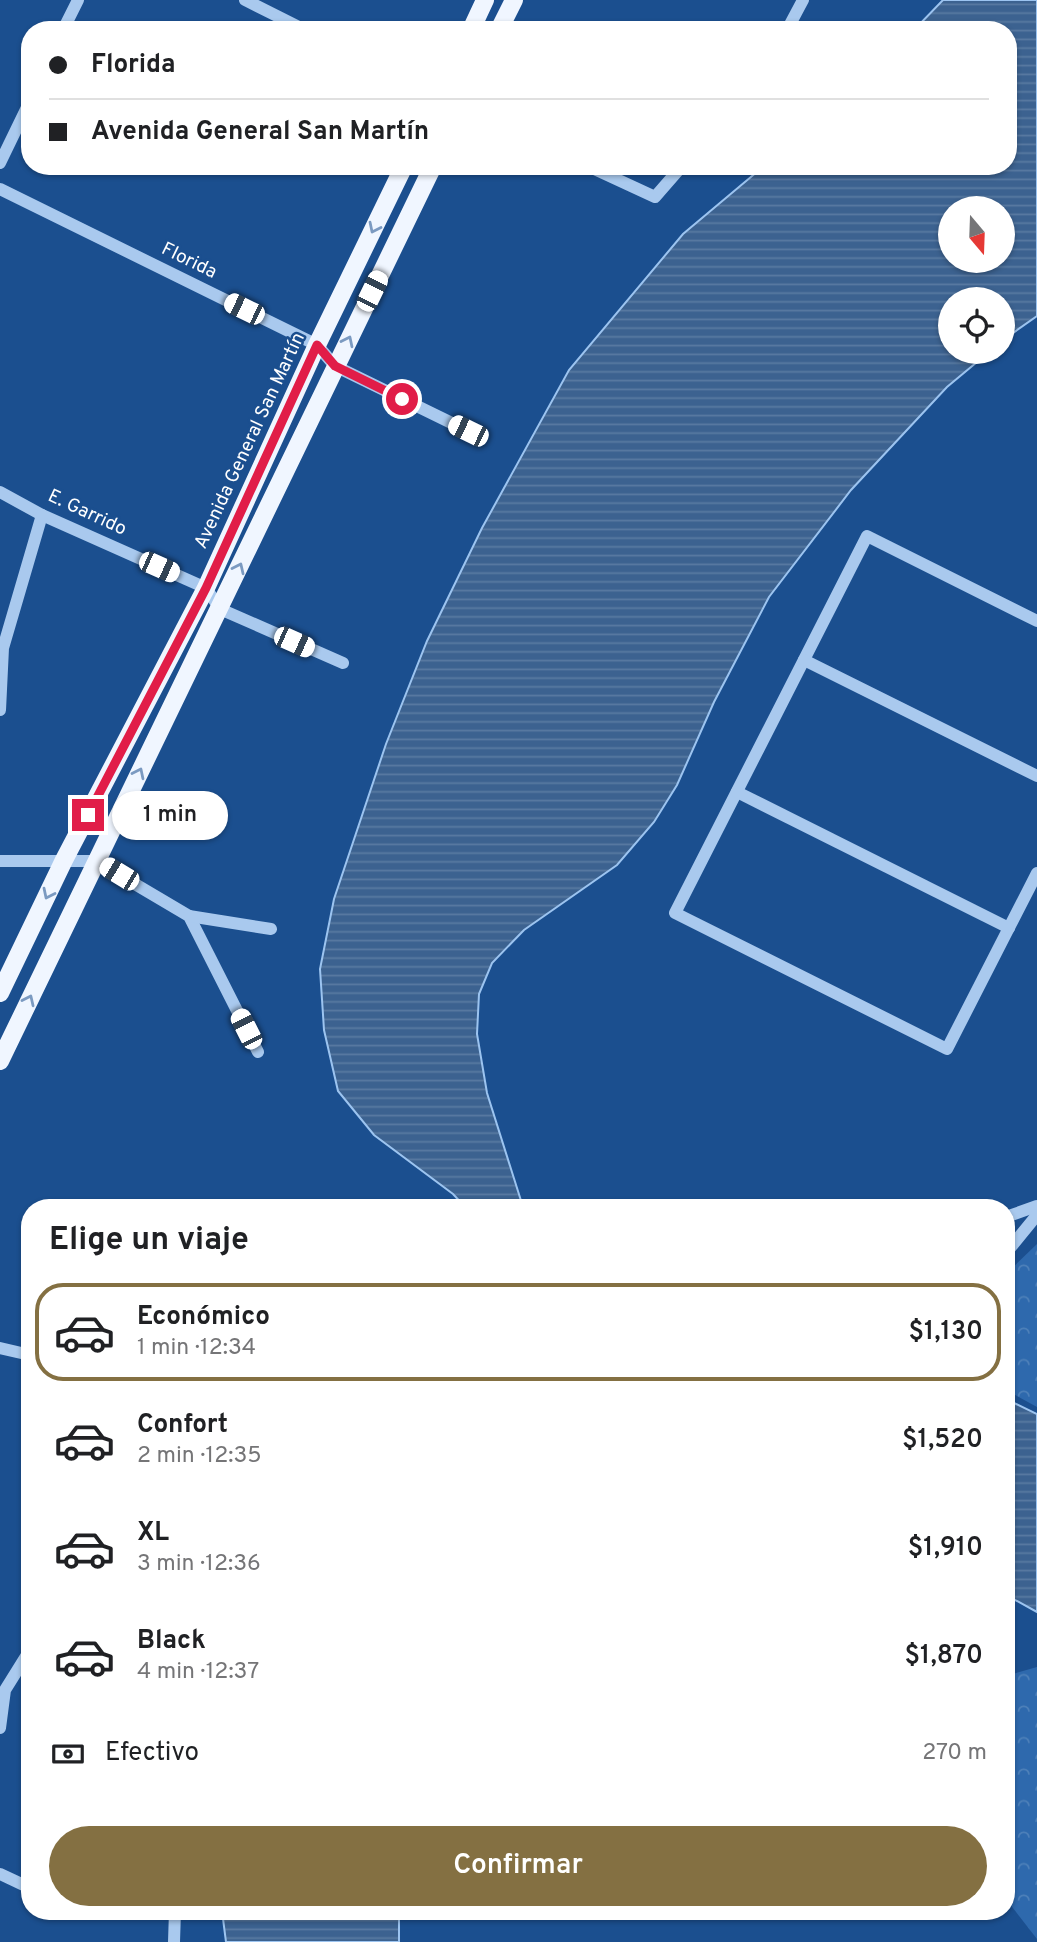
<!DOCTYPE html>
<html lang="es">
<meta charset="utf-8">
<style>
:root{--surface:#fff;--page:#f2f2f2;--text:#202124;--muted:#757577;--line:#e0e0e0;--accent:#847042}
body{margin:0;font-family:Overpass,sans-serif;background:var(--page);color:var(--text);height:100vh;display:flex;flex-direction:column;font-size:26px;white-space:nowrap}
*{box-sizing:border-box;margin:0}
p{font-size:23px;color:var(--muted)}
.icon{flex:none;width:38px;height:38px;fill:none;stroke:currentColor;stroke-width:2;stroke-linecap:round;stroke-linejoin:round}
.map{position:relative;flex:1;overflow:hidden}
.panel{position:absolute;left:21px;top:1199px;width:994px;height:721px;display:flex;flex-direction:column;background:var(--surface);border-radius:28px;box-shadow:0 2px 5px #0004}
.panel>*{flex:none}
.banner{position:absolute;left:21px;top:21px;width:996px;height:154px;border-radius:28px;box-shadow:0 2px 5px #0004;display:grid;align-content:center;height:154px;padding:0 28px;background:var(--surface)}
.needle{width:46px;rotate:161deg}
.fabs{position:absolute;left:938px;top:196px;display:grid;gap:14px}
.fabs a{display:grid;place-items:center;width:77px;height:77px;border-radius:50%;background:var(--surface);box-shadow:0 2px 5px #0004;font-size:35px}
.end{position:absolute;width:32px;height:32px;margin:-16px;border:9px solid #e11d48;background:#fff;box-shadow:0 0 0 4px #fff}
.from{border-radius:50%}
.bubble{position:absolute;height:49px;border-radius:24px;background:var(--surface);box-shadow:0 2px 5px #0004;font-size:23px;font-weight:600;line-height:49px;text-align:center}
.car{position:absolute;width:21px;height:42px;margin:-21px -10px;border-radius:9px;box-shadow:0 0 5px 2px #0007;background:linear-gradient(#fff 24%,#345 0 40%,#fff 0 76%,#345 0 86%,#fff 0)}
.banner b{display:flex;align-items:center;gap:24px;height:66px;font-size:26px}
.banner b+b{border-top:2px solid var(--line)}
.banner i{width:18px;height:18px;background:var(--text)}
ul{padding:0;list-style:none}
li{display:flex;align-items:center;gap:21px;height:98px;margin:0 14px 10px;padding:0 14px;border:4px solid transparent;border-radius:28px}
li div{flex:1}
li b{display:block;font-size:26px}
li em{font-style:normal;font-weight:600}
li.on{border-color:var(--accent)}
li>.icon{width:63px;height:63px;stroke-width:1.5}
h2{padding:0 28px;font-size:32px;line-height:84px}
.pay{display:flex;align-items:center;gap:18px;height:77px;padding:0 28px;font-size:26px}
.pay p{margin-inline-start:auto}
.primary-button{display:flex;gap:14px;margin-top:auto;padding:14px 28px}
.primary-button a{flex:1;height:80px;border-radius:42px;background:var(--accent);color:#fff;font-size:28px;font-weight:600;line-height:80px;text-align:center}
.map>svg:first-child{display:block}
</style>
<div class="map">
<svg width="1037" height="1942" viewBox="0 0 1037 1942">
<defs>
<pattern id="forest-crowns" width="20" height="18" patternUnits="userSpaceOnUse" patternTransform="scale(1.75)"><rect width="20" height="18" fill="#2e69ad"/><path d="M2 6a3 3 0 1 1 6 0M12 15a3 3 0 1 1 6 0" fill="none" stroke="#4d80b9"/></pattern>
<pattern id="water-rules" width="6" height="5" patternUnits="userSpaceOnUse" patternTransform="scale(1.75)"><rect width="6" height="5" fill="#3c6290"/><path d="M0 2.5h6" fill="none" stroke="#597aa1"/></pattern>
</defs>
<rect width="100%" height="100%" fill="#1b4f8f"/>
<!-- forest -->
<g fill="url(#forest-crowns)">
<polygon points="1037,1244 1037,1407 1006,1390 1006,1274"/>
<polygon points="1037,1667 1037,1939 1006,1899 1006,1676"/>
</g>
<!-- water -->
<g fill="url(#water-rules)" stroke="#9cc4f0" stroke-width="2" fill-rule="evenodd">
<path d="M943,0H1037V316L1003,340V299H950V352H989L947,387L851,490L769,597L714,702L677,785L654,822L617,865L524,930L492,963L479,994L477,1034L487,1093L523,1207H465L453,1194L374,1135L338,1091L324,1030L320,969L334,899L386,744L427,641L482,528L569,370L683,234L764,166H1008V30H914ZM950,208H1003V261H950Z"/>
<polygon points="1006,1399 1037,1414 1037,1612 1006,1595"/>
<polygon points="222,1911 399,1911 399,1942 226,1942"/>
</g>
<g fill="none" stroke-linecap="round" stroke-linejoin="round">
<!-- minor -->
<g stroke="#a9c9ee" stroke-width="12">
<polyline points="245,0 305,30"/>
<polyline points="63,30 78,0"/>
<polyline points="787,30 803,0"/>
<polyline points="0,163 30,101"/>
<polyline points="588,166 655,197 682,166"/>
<polyline points="0,189 317,345 335,366 468,431"/>
<polyline points="0,492 42,515 206,588 220,609 343,663"/>
<polyline points="1037,621 867,536 675,913 947,1049 1037,873"/>
<polyline points="804,660 1037,776"/>
<polyline points="0,710 3,648 42,515"/>
<polyline points="737,792 1009,928"/>
<polyline points="0,861 96,861 189,916 258,1052"/>
<polyline points="189,916 271,929"/>
<polyline points="1006,1217 1037,1206"/>
<polyline points="1006,1253 1037,1215"/>
<polyline points="0,1348 30,1355"/>
<polyline points="0,1728 5,1690 30,1650"/>
<polyline points="0,1874 30,1888"/>
<polyline points="174,1942 175,1911"/>
</g>
<!-- major -->
<g stroke="#f0f6ff" stroke-width="18">
<polyline points="471,30 485,0"/>
<polyline points="499,30 514,0"/>
<polyline points="0,993 64,860 206,588 317,345 404,166"/>
<polyline points="0,1061 433,166"/>
</g>
</g>
<!-- one-way arrows -->
<defs><path id="oneway-chevron" d="M-2-3.5L2.5 0L-2 3.5" fill="none" stroke-width="1.6" stroke-linecap="round" stroke-linejoin="round" transform="scale(1.75)"/></defs>
<g stroke="#7b9ac1">
<use href="#oneway-chevron" transform="translate(374 228) rotate(116)"/>
<use href="#oneway-chevron" transform="translate(348 341) rotate(-64)"/>
<use href="#oneway-chevron" transform="translate(239 568) rotate(-65)"/>
<use href="#oneway-chevron" transform="translate(139 773) rotate(-64)"/>
<use href="#oneway-chevron" transform="translate(48 894) rotate(116)"/>
<use href="#oneway-chevron" transform="translate(29 1000) rotate(-65)"/>
</g>
<g fill="none" stroke-linecap="round" stroke-linejoin="round">
<!-- route -->
<polyline stroke="#e11d48" stroke-width="9" points="88,815 206,588 317,345 335,366 402,399"/>
</g>
<g text-anchor="middle" dominant-baseline="central" stroke-width="5" stroke-linejoin="round" paint-order="stroke">
<!-- street labels -->
<g font-size="19" fill="#fff" stroke="#1b4f8f">
<text transform="translate(189 261) rotate(26)">Florida</text>
<text transform="translate(250 441) rotate(-65)">Avenida General San Martín</text>
<text transform="translate(87 513) rotate(25)">E. Garrido</text>
</g>
</g>
</svg>
<div class="fabs">
<a><svg class="needle" viewBox="-14 -14 28 28"><path d="M0-13l5 13h-10z" fill="#e53935"/><path d="M0 13l5-13h-10z" fill="#757577"/></svg></a>
<a><svg class="icon" aria-label="locate" viewBox="0 0 24 24"><circle cx="12" cy="12" r="6"/><path d="M12 2v4M12 18v4M2 12h4M18 12h4"/></svg></a>
</div>
<i class="end from" style="left:402px;top:399px"></i>
<i class="end" style="left:88px;top:815px"></i>
<div class="bubble" style="left:112px;top:791px;width:116px">1 min</div>
<i class="car" style="left:372px;top:291px;rotate:26deg"></i>
<i class="car" style="left:244px;top:309px;rotate:296deg"></i>
<i class="car" style="left:468px;top:431px;rotate:296deg"></i>
<i class="car" style="left:159px;top:567px;rotate:114deg"></i>
<i class="car" style="left:294px;top:642px;rotate:114deg"></i>
<i class="car" style="left:119px;top:874px;rotate:301deg"></i>
<i class="car" style="left:246px;top:1029px;rotate:333deg"></i>
<div class="banner">
<b><i class="from"></i>Florida</b>
<b><i></i>Avenida General San Martín</b>
</div>
<section class="panel">
<h2>Elige un viaje</h2>
<ul>
<li class="on"><svg class="icon" aria-label="car" viewBox="0 0 24 24"><path d="M5 17H2v-5l4-1 3-4h7l3 4 3 1v5h-3M9 17h6M6 11h13"/><circle cx="7" cy="17" r="2"/><circle cx="17" cy="17" r="2"/></svg><div><b>Económico</b><p>1 min · 12:34</p></div><em>$1,130</em></li>
<li><svg class="icon" aria-label="car" viewBox="0 0 24 24"><path d="M5 17H2v-5l4-1 3-4h7l3 4 3 1v5h-3M9 17h6M6 11h13"/><circle cx="7" cy="17" r="2"/><circle cx="17" cy="17" r="2"/></svg><div><b>Confort</b><p>2 min · 12:35</p></div><em>$1,520</em></li>
<li><svg class="icon" aria-label="car" viewBox="0 0 24 24"><path d="M5 17H2v-5l4-1 3-4h7l3 4 3 1v5h-3M9 17h6M6 11h13"/><circle cx="7" cy="17" r="2"/><circle cx="17" cy="17" r="2"/></svg><div><b>XL</b><p>3 min · 12:36</p></div><em>$1,910</em></li>
<li><svg class="icon" aria-label="car" viewBox="0 0 24 24"><path d="M5 17H2v-5l4-1 3-4h7l3 4 3 1v5h-3M9 17h6M6 11h13"/><circle cx="7" cy="17" r="2"/><circle cx="17" cy="17" r="2"/></svg><div><b>Black</b><p>4 min · 12:37</p></div><em>$1,870</em></li>
</ul>
<div class="pay"><svg class="icon" aria-label="cash" viewBox="0 0 24 24"><path d="M3 7h18v10H3z"/><circle cx="12" cy="12" r="2"/></svg>Efectivo<p>270 m</p></div>
<div class="primary-button"><a>Confirmar</a></div>
</section>
</div>
